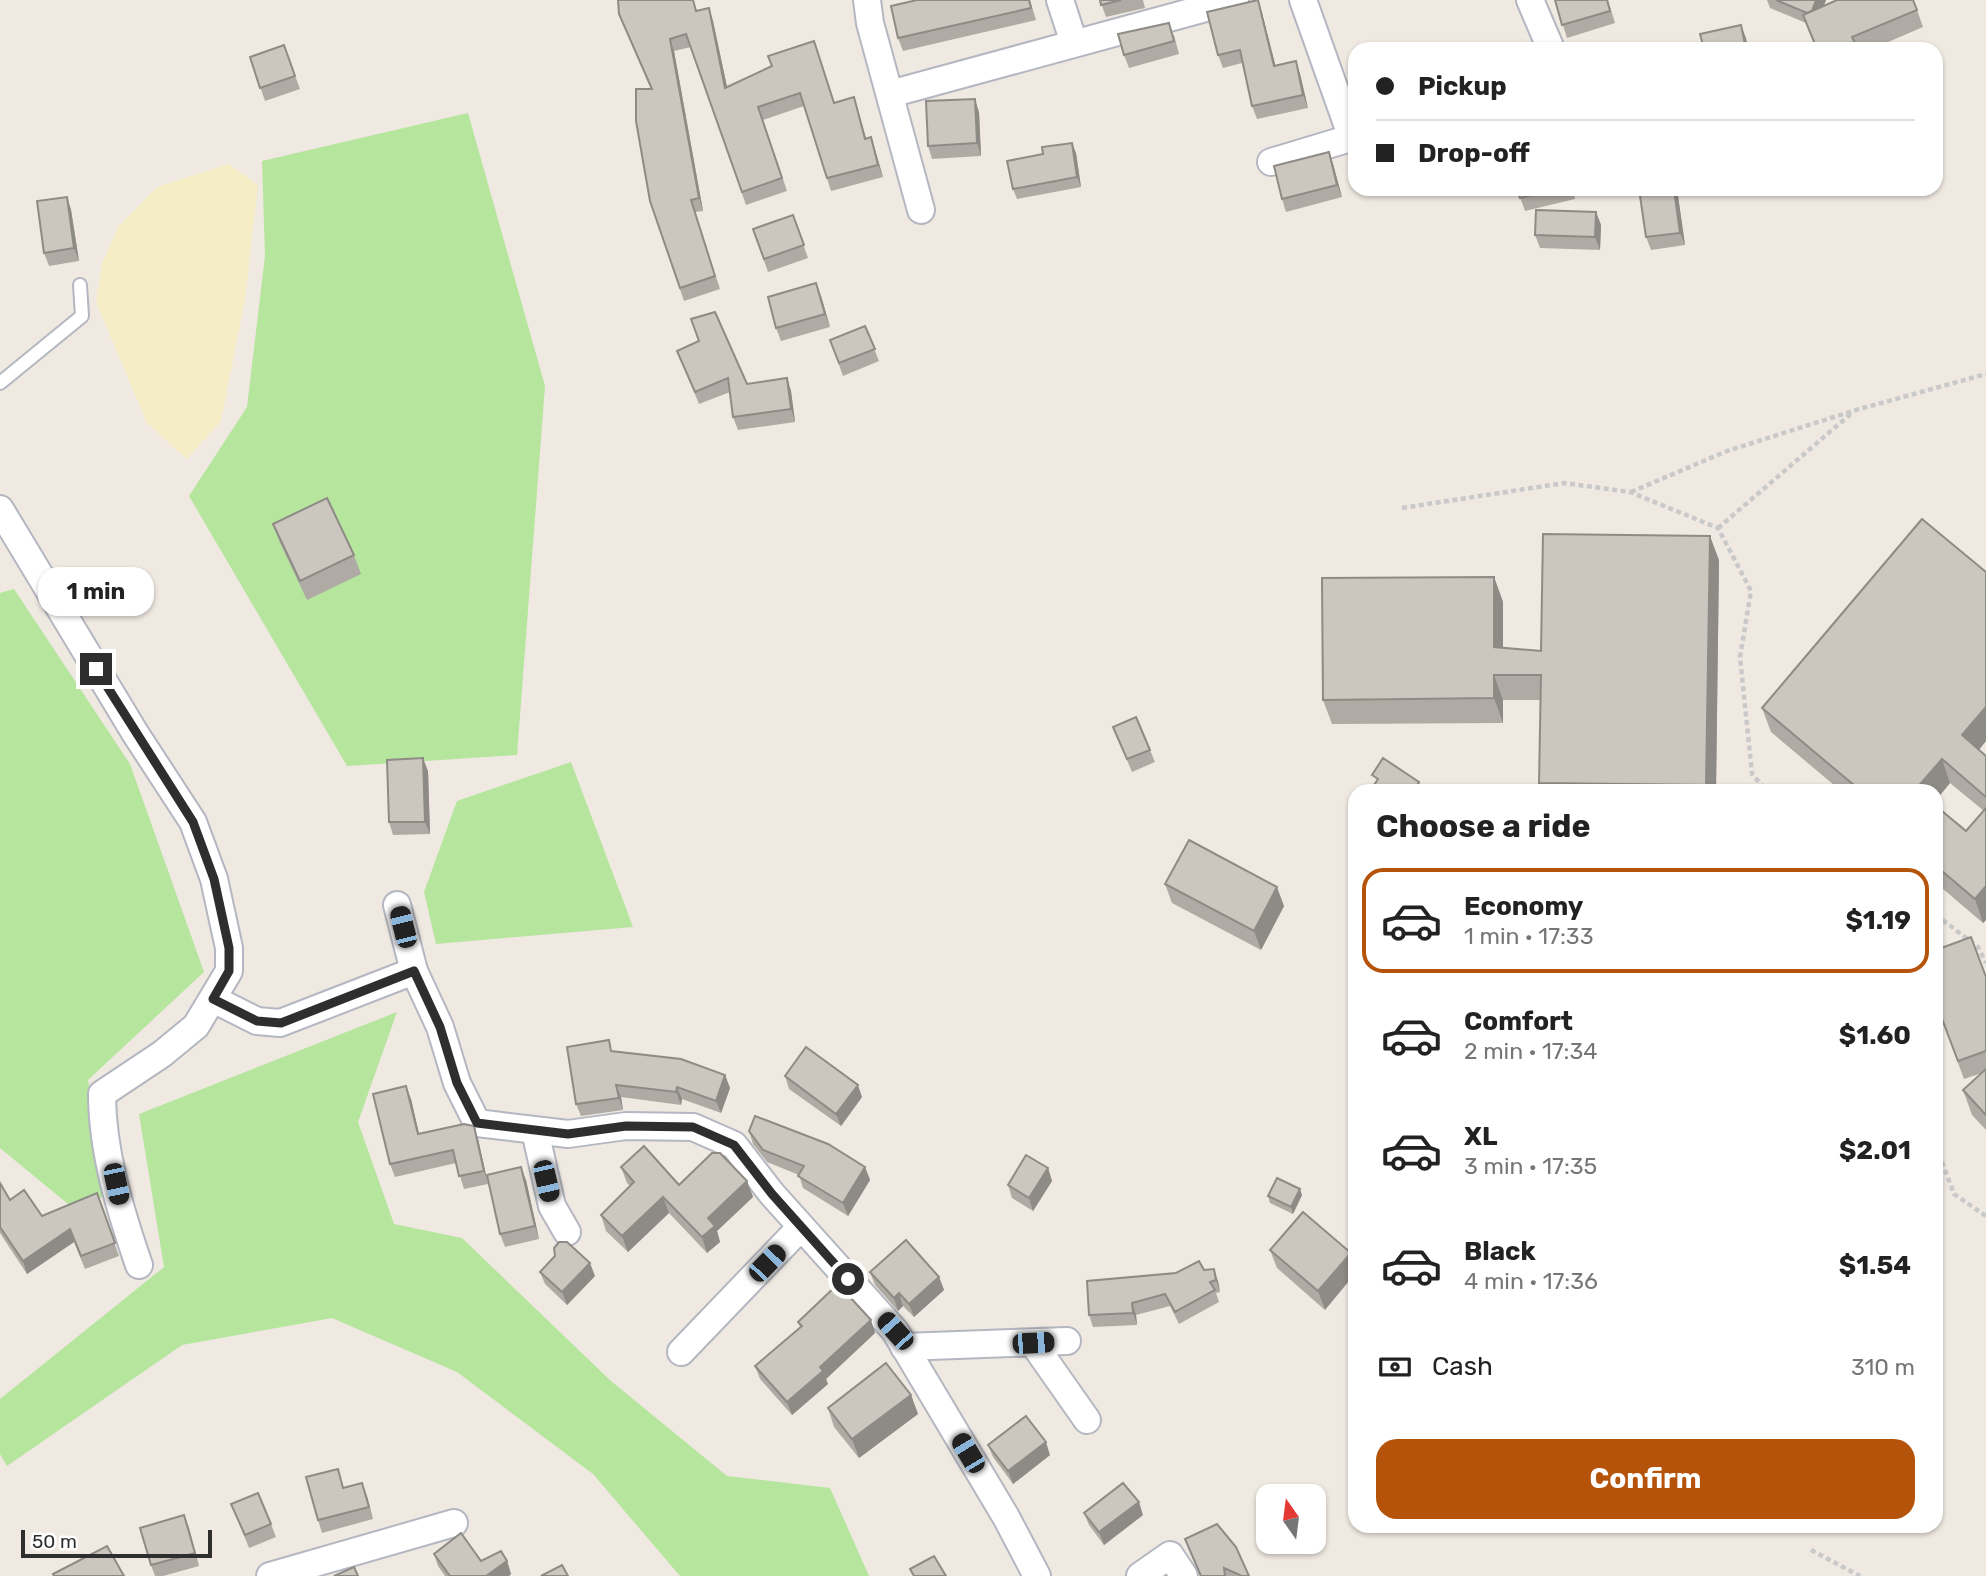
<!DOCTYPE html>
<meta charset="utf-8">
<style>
:root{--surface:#fff;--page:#f6f6f6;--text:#222;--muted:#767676;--line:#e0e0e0;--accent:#b45309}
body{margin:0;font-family:Rubik,sans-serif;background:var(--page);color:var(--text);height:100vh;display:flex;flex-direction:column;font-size:26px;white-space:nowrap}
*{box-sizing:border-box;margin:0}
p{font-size:23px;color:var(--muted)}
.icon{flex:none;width:38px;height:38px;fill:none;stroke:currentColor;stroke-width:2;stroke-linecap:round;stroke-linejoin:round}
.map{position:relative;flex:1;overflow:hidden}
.panel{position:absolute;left:1348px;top:784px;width:595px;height:749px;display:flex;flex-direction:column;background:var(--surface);border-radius:21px;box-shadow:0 2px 5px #0004}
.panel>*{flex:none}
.guide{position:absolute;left:1348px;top:42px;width:595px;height:154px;border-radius:21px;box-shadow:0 2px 5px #0004;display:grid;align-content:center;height:154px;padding:0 28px;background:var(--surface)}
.needle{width:46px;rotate:346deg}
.buttons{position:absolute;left:1256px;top:1484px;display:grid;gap:14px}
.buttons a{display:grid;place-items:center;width:70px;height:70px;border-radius:14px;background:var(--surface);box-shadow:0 2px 5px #0004;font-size:35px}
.scale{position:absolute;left:21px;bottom:18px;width:191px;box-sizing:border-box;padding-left:7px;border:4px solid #2e2e2e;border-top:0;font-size:19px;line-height:24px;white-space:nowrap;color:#2e2e2e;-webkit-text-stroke:5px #fff;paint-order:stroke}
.end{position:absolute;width:32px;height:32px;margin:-16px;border:9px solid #2e2e2e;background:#fff;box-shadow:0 0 0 4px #fff}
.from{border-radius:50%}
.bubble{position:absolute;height:49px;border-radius:21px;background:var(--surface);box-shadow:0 2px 5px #0004;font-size:23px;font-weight:700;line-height:49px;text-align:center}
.car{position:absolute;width:21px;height:42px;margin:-21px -10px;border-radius:9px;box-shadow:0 0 5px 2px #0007;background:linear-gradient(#222 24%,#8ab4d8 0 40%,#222 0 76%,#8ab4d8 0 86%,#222 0)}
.guide b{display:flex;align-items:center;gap:24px;height:66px;font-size:26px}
.guide b+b{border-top:2px solid var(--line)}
.guide i{width:18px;height:18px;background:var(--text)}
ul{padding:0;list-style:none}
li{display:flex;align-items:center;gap:21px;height:105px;margin:0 14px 10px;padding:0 14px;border:4px solid transparent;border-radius:21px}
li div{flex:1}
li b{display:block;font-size:26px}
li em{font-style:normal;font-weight:700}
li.selected{border-color:var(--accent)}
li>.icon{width:63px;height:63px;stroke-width:1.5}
h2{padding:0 28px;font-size:32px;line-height:84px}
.pay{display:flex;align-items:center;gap:18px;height:77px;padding:0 28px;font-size:26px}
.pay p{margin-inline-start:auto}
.action{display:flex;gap:14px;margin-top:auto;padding:14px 28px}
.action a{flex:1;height:80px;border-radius:21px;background:var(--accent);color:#fff;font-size:28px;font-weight:700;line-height:80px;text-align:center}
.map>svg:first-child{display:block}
</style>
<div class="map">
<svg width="1986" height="1576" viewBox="0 0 1986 1576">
<rect width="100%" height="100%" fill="#efe9e1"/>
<!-- green -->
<g fill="#b6e59e">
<polygon points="468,113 545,386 517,755 347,766 189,496 247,407 265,256 262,161"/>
<polygon points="14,589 130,764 204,972 88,1080 109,1196 68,1204 0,1148 0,593"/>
<polygon points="571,762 633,927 436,944 424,892 457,801"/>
<polygon points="397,1012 358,1122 394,1224 462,1238 611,1381 727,1476 830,1488 869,1576 680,1576 593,1474 457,1372 332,1318 182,1345 7,1466 0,1454 0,1399 164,1267 139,1114"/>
</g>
<!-- sand -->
<polygon fill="#f3ecc5" points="228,164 258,185 245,300 221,421 187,459 147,423 96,302 102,264 118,227 157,187"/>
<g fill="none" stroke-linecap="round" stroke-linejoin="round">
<defs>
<polyline id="service" points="0,383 82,316 80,285"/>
<g id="minor">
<polyline points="867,0 870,23 921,210"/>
<polyline points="1060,0 1074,43"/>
<polyline points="1303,0 1352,138"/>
<polyline points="1530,0 1551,49"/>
<polyline points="890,94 1235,0"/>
<polyline points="1271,162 1354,137"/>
<path d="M0,509L135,733L193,822L214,879L229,948V971L196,1026L162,1054L102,1094C102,1151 120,1210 139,1265"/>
<polyline points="414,971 440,1027 457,1083 477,1123 568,1134 626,1126 693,1127 734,1145 772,1194 895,1331 1006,1517 1037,1576"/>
<polyline points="213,999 257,1021 280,1023 414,971 397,905"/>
<polyline points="535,1131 552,1206 567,1232"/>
<polyline points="1033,1343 1087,1420"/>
<polyline points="904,1347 1067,1341"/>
<polyline points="681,1352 801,1227"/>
<polyline points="270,1576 454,1523"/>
<polyline points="1140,1576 1170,1555 1184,1576"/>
</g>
</defs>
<!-- service casing -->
<use href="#service" stroke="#b4b7c1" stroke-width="16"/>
<!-- minor casing -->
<use href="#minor" stroke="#b4b7c1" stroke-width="30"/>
<!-- path -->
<g stroke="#c9c9c9" stroke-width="4.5" stroke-dasharray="5 3.5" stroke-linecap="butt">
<polyline points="1631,492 1727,451 1856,410 1986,374"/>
<polyline points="1402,508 1564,483 1630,492 1718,528 1751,591 1740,657 1752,774 1767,791"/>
<polyline points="1718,528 1853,412"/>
<polyline points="1936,915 1978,947 1986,963"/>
<polyline points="1936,1146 1954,1194 1986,1216"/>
<polyline points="1811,1550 1860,1576"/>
</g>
<!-- service -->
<use href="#service" stroke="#fff" stroke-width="12"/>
<!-- minor -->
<use href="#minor" stroke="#fff" stroke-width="26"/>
</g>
<!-- wall -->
<g fill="#afaba4">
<polygon points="1030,0 1036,20 903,51 898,38"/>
<polygon points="1100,0 1143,0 1145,8 1106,17"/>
<polygon points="1258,0 1262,13 1275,66 1296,61 1300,74 1308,108 1257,119 1252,106 1242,63 1223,68 1218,55"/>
<polygon points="1555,0 1608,0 1615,23 1567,38"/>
<polygon points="1767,0 1826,0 1824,6 1917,10 1923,27 1872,49 1816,49 1806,23 1770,8"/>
<polygon points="697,11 713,21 727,87 772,66 814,41 834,102 854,97 866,139 875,150 883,177 831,191 804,106 763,120 787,191 746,205 691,47 674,51 703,211 695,212 720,289 684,301 650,201 651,89 619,14"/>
<polygon points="1174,35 1179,54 1129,68 1124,55"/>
<polygon points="284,45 300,89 265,101 250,57"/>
<polygon points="979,112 981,156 932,159 928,146"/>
<polygon points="1329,152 1333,164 1342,197 1286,212 1282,199"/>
<polygon points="1076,153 1081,187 1017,199 1013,189"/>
<polygon points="1517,189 1573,189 1575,199 1525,211"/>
<polygon points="1639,189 1677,189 1685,245 1651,250 1646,237"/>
<polygon points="67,197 71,210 79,261 49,266 44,253"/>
<polygon points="1596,212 1601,225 1600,250 1540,248 1535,235"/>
<polygon points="793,215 808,258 768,272 753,229"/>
<polygon points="821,296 830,327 781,341 776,328"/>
<polygon points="865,326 879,361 843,376 830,340"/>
<polygon points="677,351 747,384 787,378 791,391 795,422 738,430 733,417 730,392 699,404"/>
<polygon points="273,524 354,555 361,574 307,600 280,543"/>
<polygon points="1719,560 1716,791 1542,791 1539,783 1541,700 1503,700 1503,723 1332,724 1323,700 1494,577 1503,602 1503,648 1541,651"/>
<polygon points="1986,572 1986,741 1979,750 1986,756 1986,920 1983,923 1936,883 1936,806 1966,831 1984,811 1950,783 1936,800 1936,791 1841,791 1771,732 1762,708"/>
<polygon points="1113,727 1150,750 1155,762 1132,772"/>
<polygon points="428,771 430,834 393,835 389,822"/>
<polygon points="1165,884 1284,906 1261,950 1172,903"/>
<polygon points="1986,977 1986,1130 1972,1115 1963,1090 1982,1073 1964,1079 1936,1004"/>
<polygon points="613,1051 725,1075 730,1088 721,1113 682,1099 681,1105 621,1097 623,1110 581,1116 576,1104"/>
<polygon points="785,1076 862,1097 841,1126 789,1089"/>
<polygon points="411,1099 419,1134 474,1126 478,1139 488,1184 464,1189 456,1163 395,1177 390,1164"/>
<polygon points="749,1131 865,1167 870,1180 848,1216 803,1188 799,1175 767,1162 753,1144"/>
<polygon points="621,1167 679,1185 747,1181 753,1197 717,1231 720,1242 707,1253 669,1213 628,1252 606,1231 601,1215 630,1186 627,1183"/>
<polygon points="1048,1168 1052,1181 1033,1211 1012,1198 1008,1185"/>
<polygon points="526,1180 539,1239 505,1247 500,1234"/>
<polygon points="0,1183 10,1200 42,1216 97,1193 119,1256 85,1269 74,1242 27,1274 0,1233"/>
<polygon points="1302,1195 1293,1214 1270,1203 1268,1196"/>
<polygon points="1303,1212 1325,1310 1277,1268 1270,1250"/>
<polygon points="1204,1270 1218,1281 1220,1292 1216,1293 1219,1302 1179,1324 1170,1306 1136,1315 1137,1325 1093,1327 1089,1315"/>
<polygon points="540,1272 595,1276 567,1305 545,1284"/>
<polygon points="870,1272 939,1277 944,1290 914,1317 903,1306 898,1311 875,1285"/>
<polygon points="798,1322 875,1333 826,1379 828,1384 792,1415 760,1379 755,1366 800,1327"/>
<polygon points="911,1395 918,1414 859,1458 834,1427 828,1408"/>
<polygon points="988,1445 1050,1455 1013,1484 993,1457"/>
<polygon points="362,1483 373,1519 322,1533 318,1520"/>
<polygon points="231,1504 271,1524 276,1537 249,1548"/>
<polygon points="1084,1513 1143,1515 1104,1545 1089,1525"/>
<polygon points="184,1515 199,1566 163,1576 155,1576 151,1565"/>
<polygon points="1765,1526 1836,1526 1836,1530 1766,1527"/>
<polygon points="1185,1539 1249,1576 1200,1576"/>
<polygon points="434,1554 481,1561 507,1561 511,1574 509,1576 445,1576 438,1566"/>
</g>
<!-- shaded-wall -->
<g fill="#8e8b86">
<polygon points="1258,0 1262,13 1279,79 1274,66"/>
<polygon points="1816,0 1826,0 1815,27 1810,14"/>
<polygon points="709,8 713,21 730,101 725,88"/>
<polygon points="1741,25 1746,38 1748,49 1746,49"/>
<polygon points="670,39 674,51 703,211 699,198"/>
<polygon points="1296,61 1300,74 1308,108 1303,95"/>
<polygon points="854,97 858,110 870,152 865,139"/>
<polygon points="975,99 979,112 981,156 977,143"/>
<polygon points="871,137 875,150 883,177 878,165"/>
<polygon points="1072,143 1076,153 1081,187 1077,177"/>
<polygon points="1329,152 1333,164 1342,197 1337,185"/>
<polygon points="1674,189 1677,189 1685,245 1680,233"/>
<polygon points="67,197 71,210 79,261 74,248"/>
<polygon points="1596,212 1601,225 1600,250 1595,237"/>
<polygon points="816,283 821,296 830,327 825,314"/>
<polygon points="787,378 791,391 795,422 791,409"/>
<polygon points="1710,536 1719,560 1716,791 1709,791 1706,785"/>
<polygon points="1494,577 1503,602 1503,672 1494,647"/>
<polygon points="1494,675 1503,700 1503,723 1494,698"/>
<polygon points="1986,707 1986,741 1971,759 1962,735"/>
<polygon points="423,758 428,771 430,834 425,822"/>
<polygon points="1942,759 1950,783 1936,800 1936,791 1917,791 1916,789"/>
<polygon points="1419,782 1422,791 1413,791"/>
<polygon points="1986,886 1986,920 1983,923 1975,899"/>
<polygon points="1277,887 1284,906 1261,950 1254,931"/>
<polygon points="725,1075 730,1088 721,1113 716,1101"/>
<polygon points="616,1085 621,1097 623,1110 619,1098"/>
<polygon points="858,1085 862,1097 841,1126 836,1114"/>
<polygon points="406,1086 411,1099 422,1147 418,1134"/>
<polygon points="677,1087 682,1099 681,1105 676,1092"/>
<polygon points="474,1126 478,1139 488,1184 484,1171"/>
<polygon points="521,1167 526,1180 539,1239 535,1226"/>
<polygon points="865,1167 870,1180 848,1216 843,1203"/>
<polygon points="1048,1168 1052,1181 1033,1211 1029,1198"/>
<polygon points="747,1181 753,1197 717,1231 720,1242 707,1253 702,1237 708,1218"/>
<polygon points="1300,1189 1302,1195 1293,1214 1291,1207"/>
<polygon points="663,1197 669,1213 628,1252 622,1236"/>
<polygon points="70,1229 74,1242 27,1274 23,1261"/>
<polygon points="1351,1253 1354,1263 1354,1275 1325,1310 1318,1291"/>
<polygon points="590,1263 595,1276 567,1305 562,1292"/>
<polygon points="1214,1269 1218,1281 1220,1292 1216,1280"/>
<polygon points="939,1277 944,1290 914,1317 909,1304"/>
<polygon points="899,1293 903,1306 898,1311 894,1298"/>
<polygon points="1132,1303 1136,1315 1137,1325 1133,1313"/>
<polygon points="871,1320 875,1333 826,1379 828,1384 792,1415 787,1402 820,1367"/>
<polygon points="911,1395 918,1414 859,1458 852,1439"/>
<polygon points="1046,1442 1050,1455 1013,1484 1008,1471"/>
<polygon points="362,1483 367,1496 373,1519 369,1507"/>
<polygon points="1139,1502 1143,1515 1104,1545 1099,1532"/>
<polygon points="184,1515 189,1528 199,1566 195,1553"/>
<polygon points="507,1561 511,1574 509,1576 486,1576"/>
</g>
<!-- building -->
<g fill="#cbc7bf" stroke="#8e8b86" stroke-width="2">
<polygon points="618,0 693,0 696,11 709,8 725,88 772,66 768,56 814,41 834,103 854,97 865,139 871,137 878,165 827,178 800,93 758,107 782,178 742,192 686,34 670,39 699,198 691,200 715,276 680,288 650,201 636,121 636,89 652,89 619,14"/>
<polygon points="917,0 1029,0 1031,8 898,38 891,6"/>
<polygon points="1100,0 1121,0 1101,5"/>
<polygon points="1258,0 1274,66 1296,61 1303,95 1252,106 1240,50 1218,55 1207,12"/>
<polygon points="1555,0 1607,0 1610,11 1562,25"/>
<polygon points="1776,0 1816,0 1812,11 1807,13"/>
<polygon points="1837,0 1913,0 1917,10 1852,37 1858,49 1817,49 1803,15"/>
<polygon points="1169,23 1174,41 1124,55 1118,34"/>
<polygon points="1741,25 1746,49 1704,49 1700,34"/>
<polygon points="284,45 295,76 260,88 250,57"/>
<polygon points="975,99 977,143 928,146 926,101"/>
<polygon points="1072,143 1077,177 1013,189 1007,161 1043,154 1042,147"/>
<polygon points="1329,152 1337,185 1282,199 1274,166"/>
<polygon points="1517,189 1557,189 1520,198"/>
<polygon points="1639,189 1674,189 1680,233 1646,237"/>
<polygon points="67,197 74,248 44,253 37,201"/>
<polygon points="1536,210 1596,212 1595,237 1535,235"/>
<polygon points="793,215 804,245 764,259 753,229"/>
<polygon points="816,283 825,314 776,328 768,297"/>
<polygon points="715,312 747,384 787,378 791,409 733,417 728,378 695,392 677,351 699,341 691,319"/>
<polygon points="865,326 875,349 839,363 830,340"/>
<polygon points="327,498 354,555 300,581 273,524"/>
<polygon points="1922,519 1986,572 1986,707 1962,735 1986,756 1986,797 1942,759 1916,789 1918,791 1861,791 1762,708"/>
<polygon points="1543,534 1710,536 1706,785 1539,783 1541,675 1494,675 1494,698 1323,700 1322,578 1494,577 1494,647 1541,651"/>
<polygon points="1136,717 1150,750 1127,759 1113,727"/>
<polygon points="423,758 425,822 389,822 387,760"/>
<polygon points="1383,758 1419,782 1413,791 1370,791 1378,779 1372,775"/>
<polygon points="1936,806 1966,831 1986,808 1986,886 1975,899 1936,866"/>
<polygon points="1189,840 1277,887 1254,931 1165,884"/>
<polygon points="1971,937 1986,977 1986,1051 1958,1061 1936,1003 1936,950"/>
<polygon points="609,1040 611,1051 681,1059 725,1075 716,1101 677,1087 676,1092 616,1085 619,1098 576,1104 567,1047"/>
<polygon points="806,1047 858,1085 836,1114 785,1076"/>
<polygon points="1986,1069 1986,1115 1963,1090"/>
<polygon points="406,1086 418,1134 464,1124 474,1126 484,1171 459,1176 453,1150 390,1164 373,1094"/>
<polygon points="755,1116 828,1144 865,1167 843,1203 798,1176 804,1166 763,1150 749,1131"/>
<polygon points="644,1146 679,1185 712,1153 720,1153 747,1181 708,1218 715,1226 702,1237 663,1197 622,1236 601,1215 634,1182 621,1167"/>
<polygon points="1026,1155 1048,1168 1029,1198 1008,1185"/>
<polygon points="521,1167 535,1226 500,1234 487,1175"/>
<polygon points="1277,1178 1300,1189 1291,1207 1268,1196"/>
<polygon points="0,1183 10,1200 24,1190 42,1216 97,1193 115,1243 81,1256 70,1229 23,1261 0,1227"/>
<polygon points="1303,1212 1351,1253 1318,1291 1270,1250"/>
<polygon points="906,1240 939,1277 909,1304 899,1293 894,1298 870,1272"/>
<polygon points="559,1242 567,1242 590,1263 562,1292 540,1272 555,1256 554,1248"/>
<polygon points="1199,1261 1204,1270 1214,1269 1216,1280 1210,1282 1215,1290 1175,1312 1165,1294 1132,1303 1133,1313 1089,1315 1087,1281 1176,1273"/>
<polygon points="838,1284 871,1320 820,1367 823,1371 787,1402 755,1366 802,1326 798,1322"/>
<polygon points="886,1363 911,1395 852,1439 828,1408"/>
<polygon points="1026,1416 1046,1442 1008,1471 988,1445"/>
<polygon points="338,1469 343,1488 362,1483 369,1507 318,1520 306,1477"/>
<polygon points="1123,1483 1139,1502 1099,1532 1084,1513"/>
<polygon points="258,1493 271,1524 245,1535 231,1504"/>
<polygon points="184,1515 195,1553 151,1565 140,1528"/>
<polygon points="1217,1524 1236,1547 1249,1576 1242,1576 1224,1568 1225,1576 1201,1576 1185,1539"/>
<polygon points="461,1533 481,1561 501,1551 507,1561 486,1576 450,1576 434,1554"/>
<polygon points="107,1546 124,1576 54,1576 53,1574"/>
<polygon points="934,1556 946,1576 914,1576 910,1569"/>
<polygon points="562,1565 568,1576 541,1576"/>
<polygon points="354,1567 358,1576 334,1576"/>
</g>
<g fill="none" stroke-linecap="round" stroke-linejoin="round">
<!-- route -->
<polyline stroke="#2e2e2e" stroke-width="9" points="96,669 193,822 214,879 229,948 229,971 213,999 257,1021 281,1023 414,971 440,1027 457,1083 477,1123 568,1134 626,1126 693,1127 734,1145 772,1194 848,1279"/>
</g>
</svg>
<div class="buttons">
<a><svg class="needle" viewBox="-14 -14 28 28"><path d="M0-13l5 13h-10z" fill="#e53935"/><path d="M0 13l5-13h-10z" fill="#767676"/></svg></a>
</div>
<div class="scale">50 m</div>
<i class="end from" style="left:848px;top:1279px"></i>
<i class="end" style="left:96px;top:669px"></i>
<div class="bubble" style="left:38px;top:567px;width:116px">1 min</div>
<i class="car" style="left:403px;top:927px;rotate:346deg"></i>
<i class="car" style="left:546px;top:1181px;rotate:167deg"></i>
<i class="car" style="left:116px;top:1184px;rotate:168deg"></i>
<i class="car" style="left:767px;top:1263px;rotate:44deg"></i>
<i class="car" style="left:895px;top:1331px;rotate:318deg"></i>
<i class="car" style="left:1033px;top:1343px;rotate:87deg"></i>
<i class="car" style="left:968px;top:1453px;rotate:329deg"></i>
<div class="guide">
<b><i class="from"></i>Pickup</b>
<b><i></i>Drop-off</b>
</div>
<section class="panel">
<h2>Choose a ride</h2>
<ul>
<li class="selected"><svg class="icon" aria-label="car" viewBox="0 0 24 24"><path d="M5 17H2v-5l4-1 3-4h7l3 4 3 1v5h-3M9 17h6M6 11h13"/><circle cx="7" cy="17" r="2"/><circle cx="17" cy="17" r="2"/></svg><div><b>Economy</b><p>1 min · 17:33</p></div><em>$1.19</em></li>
<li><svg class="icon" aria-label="car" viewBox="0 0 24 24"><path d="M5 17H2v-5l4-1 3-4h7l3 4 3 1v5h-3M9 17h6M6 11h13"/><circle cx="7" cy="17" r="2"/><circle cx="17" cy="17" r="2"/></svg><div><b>Comfort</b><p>2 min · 17:34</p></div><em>$1.60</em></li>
<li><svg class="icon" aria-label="car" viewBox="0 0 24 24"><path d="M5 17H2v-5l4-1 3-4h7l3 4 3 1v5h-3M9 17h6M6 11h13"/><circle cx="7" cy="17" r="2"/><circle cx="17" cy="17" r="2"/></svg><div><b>XL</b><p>3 min · 17:35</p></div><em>$2.01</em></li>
<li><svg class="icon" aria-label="car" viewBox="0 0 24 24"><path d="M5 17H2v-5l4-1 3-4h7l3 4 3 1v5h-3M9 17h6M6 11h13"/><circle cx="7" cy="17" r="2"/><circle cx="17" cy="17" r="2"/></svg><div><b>Black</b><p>4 min · 17:36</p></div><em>$1.54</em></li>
</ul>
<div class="pay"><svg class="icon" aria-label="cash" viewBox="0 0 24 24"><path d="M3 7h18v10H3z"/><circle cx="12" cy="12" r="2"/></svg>Cash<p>310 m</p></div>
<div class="action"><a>Confirm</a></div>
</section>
</div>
